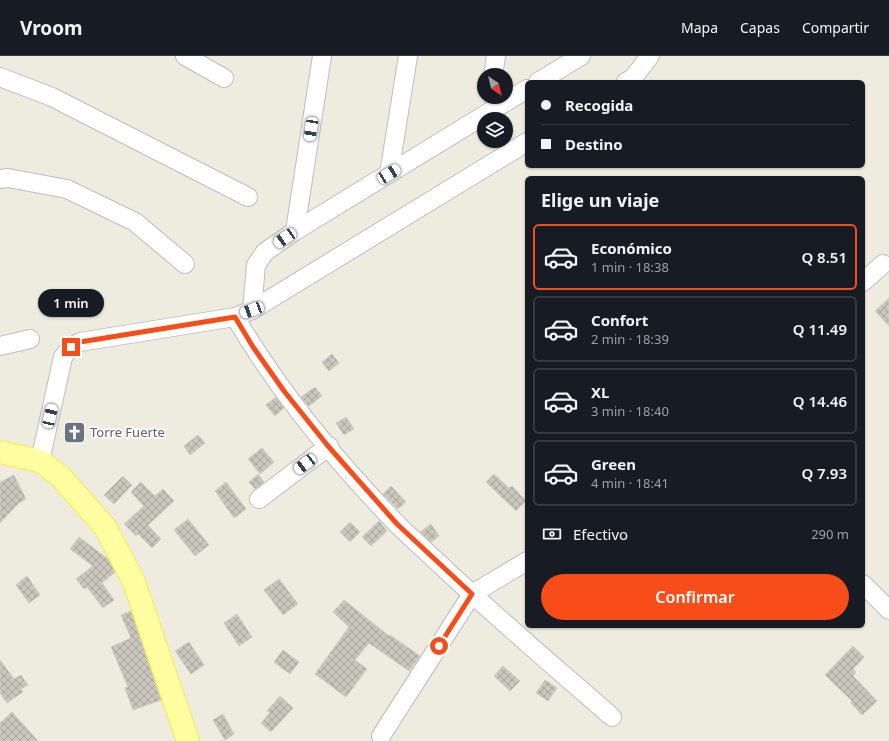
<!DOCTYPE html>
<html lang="es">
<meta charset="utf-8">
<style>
:root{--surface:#171b24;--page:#242831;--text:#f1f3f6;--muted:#9ea1a6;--line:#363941;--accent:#f84d18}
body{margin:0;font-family:"Noto Sans",sans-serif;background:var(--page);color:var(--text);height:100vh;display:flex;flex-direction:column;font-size:15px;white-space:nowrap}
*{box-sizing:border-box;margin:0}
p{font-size:13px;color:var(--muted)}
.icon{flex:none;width:22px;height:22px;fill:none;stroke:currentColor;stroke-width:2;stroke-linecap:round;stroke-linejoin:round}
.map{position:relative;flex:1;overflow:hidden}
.side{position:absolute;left:525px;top:120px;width:340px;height:452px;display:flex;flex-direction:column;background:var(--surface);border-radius:6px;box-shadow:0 1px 3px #0004}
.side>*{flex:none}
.hud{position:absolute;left:525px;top:24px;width:340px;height:88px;border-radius:6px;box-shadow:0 1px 3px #0004;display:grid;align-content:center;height:88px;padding:0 16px;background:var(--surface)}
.needle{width:26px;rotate:145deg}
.fabs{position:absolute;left:477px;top:12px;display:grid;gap:8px}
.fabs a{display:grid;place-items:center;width:36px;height:36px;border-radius:50%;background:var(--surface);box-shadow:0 1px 3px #0004;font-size:20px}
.end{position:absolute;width:18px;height:18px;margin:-9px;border:5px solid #f84d18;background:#fff;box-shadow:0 0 0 2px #fff}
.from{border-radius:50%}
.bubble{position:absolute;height:28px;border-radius:14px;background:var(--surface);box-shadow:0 1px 3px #0004;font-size:13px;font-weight:600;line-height:28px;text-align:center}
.car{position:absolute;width:12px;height:24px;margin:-12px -6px;border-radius:5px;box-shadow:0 0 3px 1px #0007;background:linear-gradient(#fff 24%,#345 0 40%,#fff 0 76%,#345 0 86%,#fff 0)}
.hud b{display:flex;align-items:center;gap:14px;height:38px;font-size:15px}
.hud b+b{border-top:1px solid var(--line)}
.hud i{width:10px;height:10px;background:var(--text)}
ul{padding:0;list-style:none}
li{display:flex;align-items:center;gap:12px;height:66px;margin:0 8px 6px;padding:0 8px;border:2px solid var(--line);border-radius:6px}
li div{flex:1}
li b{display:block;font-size:15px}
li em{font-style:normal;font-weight:600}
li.active{border-color:var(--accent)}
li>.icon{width:36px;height:36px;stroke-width:1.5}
h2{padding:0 16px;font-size:18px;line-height:48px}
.pay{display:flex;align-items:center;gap:10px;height:44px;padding:0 16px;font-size:15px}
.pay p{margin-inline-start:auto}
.primary-button{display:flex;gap:8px;margin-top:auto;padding:8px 16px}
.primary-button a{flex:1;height:46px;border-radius:24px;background:var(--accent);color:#fff;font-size:16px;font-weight:600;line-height:46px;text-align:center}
header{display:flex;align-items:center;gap:24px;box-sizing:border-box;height:56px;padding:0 20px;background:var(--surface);border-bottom:1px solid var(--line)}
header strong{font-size:19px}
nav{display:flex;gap:22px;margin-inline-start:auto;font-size:14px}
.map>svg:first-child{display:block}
</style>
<header>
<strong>Vroom</strong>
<nav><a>Mapa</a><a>Capas</a><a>Compartir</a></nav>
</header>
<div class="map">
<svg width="889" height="685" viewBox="0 0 889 685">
<defs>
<pattern id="building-cross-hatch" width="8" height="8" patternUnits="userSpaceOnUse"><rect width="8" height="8" fill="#c9c7bd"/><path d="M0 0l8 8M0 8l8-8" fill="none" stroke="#a6a59d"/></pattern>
</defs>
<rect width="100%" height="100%" fill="#edecde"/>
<!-- building -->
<g fill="url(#building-cross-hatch)" stroke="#d1cebc">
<polygon points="889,242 889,270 875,255"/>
<polygon points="332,298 339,307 329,315 322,306"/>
<polygon points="315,331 322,340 309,350 301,341"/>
<polygon points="276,341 284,352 275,360 266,349"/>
<polygon points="346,361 354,373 344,379 336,367"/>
<polygon points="198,379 205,387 190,399 184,390"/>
<polygon points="262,392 274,406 260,418 248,403"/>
<polygon points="258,418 264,426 255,433 249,426"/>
<polygon points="494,418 509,432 512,430 526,445 516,455 486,426"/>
<polygon points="14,419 26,443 19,447 0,467 0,426"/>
<polygon points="123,420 132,429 114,448 104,439"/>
<polygon points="141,426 155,440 163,433 174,445 148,469 161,483 152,492 138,478 136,480 124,468 144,450 131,436"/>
<polygon points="226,426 246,453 234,462 215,435"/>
<polygon points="391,430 406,446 398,453 383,438"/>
<polygon points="188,463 209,489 195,500 174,474"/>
<polygon points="379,465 387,475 371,490 362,481"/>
<polygon points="350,466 360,476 350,486 340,476"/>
<polygon points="431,468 439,480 431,486 420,476"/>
<polygon points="79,481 108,503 115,516 102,527 114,544 103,552 87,531 84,533 76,523 93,510 70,493"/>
<polygon points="27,520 40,539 29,547 16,529"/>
<polygon points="279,523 298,548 283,559 264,534"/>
<polygon points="344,544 389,580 390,579 420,600 409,615 369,587 355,604 367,613 346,641 315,618 349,571 333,556"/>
<polygon points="131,555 161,644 133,654 125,632 128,631 111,591 131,582 121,559"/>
<polygon points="237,558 252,581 239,590 224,567"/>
<polygon points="189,586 204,609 191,618 175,595"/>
<polygon points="853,590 864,601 853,613 856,616 853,620 877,645 862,659 851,647 852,645 825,619"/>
<polygon points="283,594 299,606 290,618 274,606"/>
<polygon points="0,604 14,623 21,619 28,629 21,633 23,636 7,647 0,637"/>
<polygon points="503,610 520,625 510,635 494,620"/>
<polygon points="545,624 557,632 548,645 536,637"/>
<polygon points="280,640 293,652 271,676 261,667 270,657 267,655"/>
<polygon points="12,656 38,685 0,685 0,667"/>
<polygon points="223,658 234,678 225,684 213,664"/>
</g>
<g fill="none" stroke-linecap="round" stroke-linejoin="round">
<defs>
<g id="minor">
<polyline points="185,0 224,22"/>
<polyline points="493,19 496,0"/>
<polyline points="0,21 52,41 248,141"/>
<polyline points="538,26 581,0"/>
<polyline points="626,26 633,22 650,0"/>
<polyline points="389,118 408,0"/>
<polyline points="0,123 8,122 67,133 135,166 185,208"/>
<polyline points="295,175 322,0"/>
<polyline points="863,226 883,208"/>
<polyline points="252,254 256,209 265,196 295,175 527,33"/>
<path d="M235,261C278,334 337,406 396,467C412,483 429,498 445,513C499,564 556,612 612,661"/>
<polyline points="0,290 30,283"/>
<polyline points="40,405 63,301 71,291 80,286 235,261 252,254 527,86"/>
<polyline points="259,443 329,390"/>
<polyline points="863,528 889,554"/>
<polyline points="381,680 472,538 527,505"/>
</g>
<polyline id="major" points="0,396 40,405 61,421 105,471 134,526 188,685"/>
</defs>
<!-- minor casing -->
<use href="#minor" stroke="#bcbdc4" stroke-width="20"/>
<!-- major casing -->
<use href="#major" stroke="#fee746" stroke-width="24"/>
<!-- minor -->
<use href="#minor" stroke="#fff" stroke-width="18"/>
<!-- major -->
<use href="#major" stroke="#ffffa1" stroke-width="22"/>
</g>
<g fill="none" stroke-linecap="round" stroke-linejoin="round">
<!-- route -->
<polyline stroke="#f84d18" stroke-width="5" points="71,291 80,286 235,261 253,291 284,335 328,390 397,468 472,538 439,590"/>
</g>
<!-- icons -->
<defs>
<symbol id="church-square" viewBox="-11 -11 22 22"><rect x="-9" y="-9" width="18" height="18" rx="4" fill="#6b7280" stroke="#fff"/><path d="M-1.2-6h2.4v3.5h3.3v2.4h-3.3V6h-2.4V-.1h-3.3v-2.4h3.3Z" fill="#fff"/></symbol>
</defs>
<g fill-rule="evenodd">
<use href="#church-square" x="62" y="364" width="25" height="25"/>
</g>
<g text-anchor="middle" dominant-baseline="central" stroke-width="3.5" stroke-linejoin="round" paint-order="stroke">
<!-- worship labels -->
<g font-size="13" fill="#5b616d" stroke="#fff" text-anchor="start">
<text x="90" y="376">Torre Fuerte</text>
</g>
</g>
</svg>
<div class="fabs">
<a><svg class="needle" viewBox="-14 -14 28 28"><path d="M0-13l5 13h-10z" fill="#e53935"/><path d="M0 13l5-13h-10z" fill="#9ea1a6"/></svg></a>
<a><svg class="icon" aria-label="layers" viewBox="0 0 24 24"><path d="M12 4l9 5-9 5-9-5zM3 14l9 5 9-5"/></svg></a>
</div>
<i class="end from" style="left:439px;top:590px"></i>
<i class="end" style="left:71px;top:291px"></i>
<div class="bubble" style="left:38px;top:233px;width:66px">1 min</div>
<i class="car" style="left:311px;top:73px;rotate:189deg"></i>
<i class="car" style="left:389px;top:118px;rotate:58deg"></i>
<i class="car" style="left:285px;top:182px;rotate:236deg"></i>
<i class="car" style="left:252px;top:254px;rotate:250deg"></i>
<i class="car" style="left:50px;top:360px;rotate:13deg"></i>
<i class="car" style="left:305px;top:408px;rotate:233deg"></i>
<div class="hud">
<b><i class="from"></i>Recogida</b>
<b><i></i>Destino</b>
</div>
<section class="side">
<h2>Elige un viaje</h2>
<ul>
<li class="active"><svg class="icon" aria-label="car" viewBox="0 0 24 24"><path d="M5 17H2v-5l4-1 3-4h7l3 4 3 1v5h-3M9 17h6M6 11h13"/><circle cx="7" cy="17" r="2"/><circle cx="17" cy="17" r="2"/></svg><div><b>Económico</b><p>1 min · 18:38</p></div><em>Q 8.51</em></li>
<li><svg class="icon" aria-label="car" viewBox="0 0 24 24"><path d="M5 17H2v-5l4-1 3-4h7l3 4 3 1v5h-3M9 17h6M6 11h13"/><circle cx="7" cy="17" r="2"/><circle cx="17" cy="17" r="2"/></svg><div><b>Confort</b><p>2 min · 18:39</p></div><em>Q 11.49</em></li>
<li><svg class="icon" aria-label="car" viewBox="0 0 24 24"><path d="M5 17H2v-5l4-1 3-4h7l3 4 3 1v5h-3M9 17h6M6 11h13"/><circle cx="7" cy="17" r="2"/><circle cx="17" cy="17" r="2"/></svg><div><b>XL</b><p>3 min · 18:40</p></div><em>Q 14.46</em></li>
<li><svg class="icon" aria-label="car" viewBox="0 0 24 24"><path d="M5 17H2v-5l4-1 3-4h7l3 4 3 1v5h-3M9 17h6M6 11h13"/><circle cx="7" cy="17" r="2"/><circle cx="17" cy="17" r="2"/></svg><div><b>Green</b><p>4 min · 18:41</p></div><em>Q 7.93</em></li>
</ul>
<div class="pay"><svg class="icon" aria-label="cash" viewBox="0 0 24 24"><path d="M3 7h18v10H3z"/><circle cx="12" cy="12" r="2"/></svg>Efectivo<p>290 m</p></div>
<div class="primary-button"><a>Confirmar</a></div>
</section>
</div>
